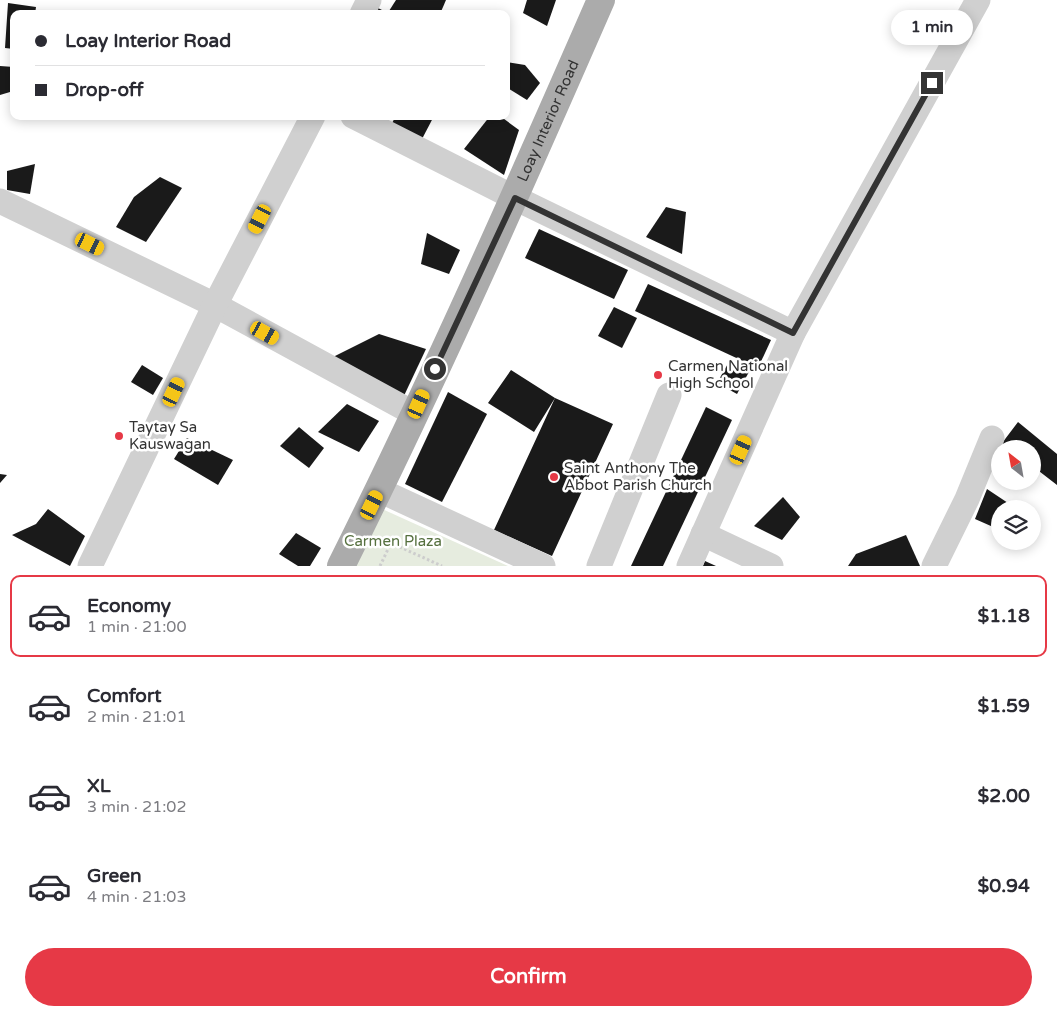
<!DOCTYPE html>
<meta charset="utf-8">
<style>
:root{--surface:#fff;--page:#f7f7f7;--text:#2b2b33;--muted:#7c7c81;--line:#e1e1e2;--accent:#e63946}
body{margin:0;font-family:"Varela Round",sans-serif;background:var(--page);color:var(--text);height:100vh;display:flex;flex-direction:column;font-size:19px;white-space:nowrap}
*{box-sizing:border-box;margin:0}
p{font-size:16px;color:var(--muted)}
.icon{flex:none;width:28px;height:28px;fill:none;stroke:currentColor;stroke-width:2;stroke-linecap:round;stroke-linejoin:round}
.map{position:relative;height:566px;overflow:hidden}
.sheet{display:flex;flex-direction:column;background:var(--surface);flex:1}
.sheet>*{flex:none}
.banner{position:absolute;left:10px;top:10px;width:500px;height:110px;border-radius:10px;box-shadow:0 2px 12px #0003;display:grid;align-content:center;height:110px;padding:0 25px;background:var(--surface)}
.needle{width:32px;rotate:329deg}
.controls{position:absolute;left:991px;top:440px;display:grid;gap:10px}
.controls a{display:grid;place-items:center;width:50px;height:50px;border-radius:50%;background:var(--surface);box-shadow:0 2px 12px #0003;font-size:25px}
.end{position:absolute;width:22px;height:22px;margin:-11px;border:6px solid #333;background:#fff;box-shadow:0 0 0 2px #fff}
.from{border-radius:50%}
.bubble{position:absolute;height:35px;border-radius:18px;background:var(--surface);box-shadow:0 2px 12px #0003;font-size:16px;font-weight:700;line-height:35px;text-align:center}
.car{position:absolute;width:15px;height:30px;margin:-15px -8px;border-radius:6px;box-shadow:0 0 4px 1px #0007;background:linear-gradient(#f5c518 24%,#345 0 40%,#f5c518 0 76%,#345 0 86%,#f5c518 0)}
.banner b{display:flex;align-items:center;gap:18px;height:48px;font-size:19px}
.banner b+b{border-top:1px solid var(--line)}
.banner i{width:12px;height:12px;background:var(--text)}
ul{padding:9px 0 0;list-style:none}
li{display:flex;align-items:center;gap:15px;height:82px;margin:0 10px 8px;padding:0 15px;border:2px solid transparent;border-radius:10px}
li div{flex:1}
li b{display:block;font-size:19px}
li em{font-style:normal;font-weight:700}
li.on{border-color:var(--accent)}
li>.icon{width:45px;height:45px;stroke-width:1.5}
.cta{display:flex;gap:10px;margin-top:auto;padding:10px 25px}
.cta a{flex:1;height:58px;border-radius:30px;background:var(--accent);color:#fff;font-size:20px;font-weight:700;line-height:58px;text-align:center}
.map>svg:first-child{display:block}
</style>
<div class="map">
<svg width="1057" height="566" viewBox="0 0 1057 566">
<rect width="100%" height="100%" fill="#fff"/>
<!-- green -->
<polygon fill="#e6ecdf" points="380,508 508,566 354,566"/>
<!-- building -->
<g fill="#1a1a1a">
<polygon points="396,0 446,0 440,14 395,14 389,11"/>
<polygon points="527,0 556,0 547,26 523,13"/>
<polygon points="8,3 36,7 35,14 14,14 14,49 5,48"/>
<polygon points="376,7 390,14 373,14"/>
<polygon points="506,62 525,65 540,83 527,100 506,87"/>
<polygon points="0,66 14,67 14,79 10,92 0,95"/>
<polygon points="396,116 434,116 422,139 392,123"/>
<polygon points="490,116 500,116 519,130 504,175 464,149"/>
<polygon points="35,164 30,194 7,190 7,171"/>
<polygon points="160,177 182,188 146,242 116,227 134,197"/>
<polygon points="666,207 686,212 682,254 646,237"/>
<polygon points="539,229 628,270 614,299 525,258"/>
<polygon points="427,233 460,250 449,274 421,264"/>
<polygon points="648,284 771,340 758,368 635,311"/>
<polygon points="614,307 637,318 622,348 598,336"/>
<polygon points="379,334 426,349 402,400 321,363"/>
<polygon points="730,360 750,370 737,394 717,383"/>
<polygon points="142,365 163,378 153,395 131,382"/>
<polygon points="511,370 555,398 613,424 552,556 494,530 555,398 534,432 488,403"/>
<polygon points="448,392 487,414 442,502 405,484"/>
<polygon points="347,404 379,421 359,452 318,432"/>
<polygon points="706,407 732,420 663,566 631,566"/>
<polygon points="1018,422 1057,454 1057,485 1035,468 1032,470 1032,449 1000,449 1000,465 990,459"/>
<polygon points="299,427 324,448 309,468 280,446"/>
<polygon points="187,438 233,460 218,485 174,459"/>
<polygon points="0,474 7,475 0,483"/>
<polygon points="987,489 1017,509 1000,509 1000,530 975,519"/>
<polygon points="783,497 800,517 782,540 754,526"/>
<polygon points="48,509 85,536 70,566 12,535 36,524"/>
<polygon points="296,533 321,548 310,566 298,566 279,554"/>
<polygon points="906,535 920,566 848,566 856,554"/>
<polygon points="705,561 716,566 703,566"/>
</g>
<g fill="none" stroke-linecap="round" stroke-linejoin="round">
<!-- path -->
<polyline stroke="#cdcdcd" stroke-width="3" stroke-dasharray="2.5 2.5" stroke-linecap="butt" points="380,566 391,543 442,566"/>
<!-- minor -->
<g stroke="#d0d0d0" stroke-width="25">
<polyline points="362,14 369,0"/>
<polyline points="353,116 515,198 793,333"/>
<polyline points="0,201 215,305 415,414"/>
<polyline points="379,490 543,566"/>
<polyline points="703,534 771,566"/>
<polyline points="90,566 215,305 313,116"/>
<polyline points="599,566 669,395"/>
<polyline points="689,566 793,333 978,0"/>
<polyline points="934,566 967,499 992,438"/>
</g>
<!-- major -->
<path stroke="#ababab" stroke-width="28" id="s1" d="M341,566C434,380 518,190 601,0"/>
</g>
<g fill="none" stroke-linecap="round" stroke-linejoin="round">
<!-- route -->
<polyline stroke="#333" stroke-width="6" points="435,369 515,198 793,333 932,83"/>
</g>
<!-- markers -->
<g fill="#e63946" stroke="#fff" stroke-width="2">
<circle cx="658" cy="375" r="5"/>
<circle cx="119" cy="436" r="5"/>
<circle cx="554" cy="477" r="5"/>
</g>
<g text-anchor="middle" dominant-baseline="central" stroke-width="5" stroke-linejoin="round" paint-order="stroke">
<!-- street labels -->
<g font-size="15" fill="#333" stroke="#fff">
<text stroke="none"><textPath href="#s1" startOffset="491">Loay Interior Road</textPath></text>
</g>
<!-- poi labels -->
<g font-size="15" fill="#333" stroke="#fff" text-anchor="start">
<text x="668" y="366">Carmen National<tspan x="668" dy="17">High School</tspan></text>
<text x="129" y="427">Taytay Sa<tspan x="129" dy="17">Kauswagan</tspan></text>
<text x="564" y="468">Saint Anthony The<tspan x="564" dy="17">Abbot Parish Church</tspan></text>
</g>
<!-- park labels -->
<g font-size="15" fill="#56703f" stroke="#fff">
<text x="393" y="541">Carmen Plaza</text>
</g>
</g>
</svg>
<div class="controls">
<a><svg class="needle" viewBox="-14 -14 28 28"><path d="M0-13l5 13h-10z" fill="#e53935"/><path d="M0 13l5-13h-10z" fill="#7c7c81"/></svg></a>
<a><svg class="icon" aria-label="layers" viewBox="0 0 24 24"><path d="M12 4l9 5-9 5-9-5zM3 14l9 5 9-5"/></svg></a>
</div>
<i class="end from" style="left:435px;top:369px"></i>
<i class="end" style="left:932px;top:83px"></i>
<div class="bubble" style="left:891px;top:10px;width:82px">1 min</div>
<i class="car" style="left:260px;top:219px;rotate:207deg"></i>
<i class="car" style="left:90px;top:244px;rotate:116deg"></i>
<i class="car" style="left:265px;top:333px;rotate:119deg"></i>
<i class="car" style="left:174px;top:392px;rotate:25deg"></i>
<i class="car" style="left:419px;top:404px;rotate:24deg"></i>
<i class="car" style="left:741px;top:450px;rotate:24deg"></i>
<i class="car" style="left:372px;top:505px;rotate:26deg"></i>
<div class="banner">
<b><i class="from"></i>Loay Interior Road</b>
<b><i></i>Drop-off</b>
</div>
</div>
<section class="sheet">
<ul>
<li class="on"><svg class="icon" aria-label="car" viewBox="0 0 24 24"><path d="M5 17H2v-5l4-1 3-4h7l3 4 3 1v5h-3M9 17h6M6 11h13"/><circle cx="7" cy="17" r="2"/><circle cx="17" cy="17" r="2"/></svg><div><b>Economy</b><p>1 min · 21:00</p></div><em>$1.18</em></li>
<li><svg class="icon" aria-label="car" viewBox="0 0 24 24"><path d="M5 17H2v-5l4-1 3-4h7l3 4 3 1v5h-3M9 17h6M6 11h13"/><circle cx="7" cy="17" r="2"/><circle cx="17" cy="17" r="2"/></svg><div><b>Comfort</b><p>2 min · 21:01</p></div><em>$1.59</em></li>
<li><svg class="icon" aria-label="car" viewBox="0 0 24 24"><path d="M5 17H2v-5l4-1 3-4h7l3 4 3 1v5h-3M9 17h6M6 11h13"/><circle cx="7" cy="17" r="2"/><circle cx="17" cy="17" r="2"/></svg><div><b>XL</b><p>3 min · 21:02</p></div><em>$2.00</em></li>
<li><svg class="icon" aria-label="car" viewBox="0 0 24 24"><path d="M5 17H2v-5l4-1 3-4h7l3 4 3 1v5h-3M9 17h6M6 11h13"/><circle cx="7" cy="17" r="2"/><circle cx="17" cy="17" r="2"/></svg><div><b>Green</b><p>4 min · 21:03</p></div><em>$0.94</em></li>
</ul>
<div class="cta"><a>Confirm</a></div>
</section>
